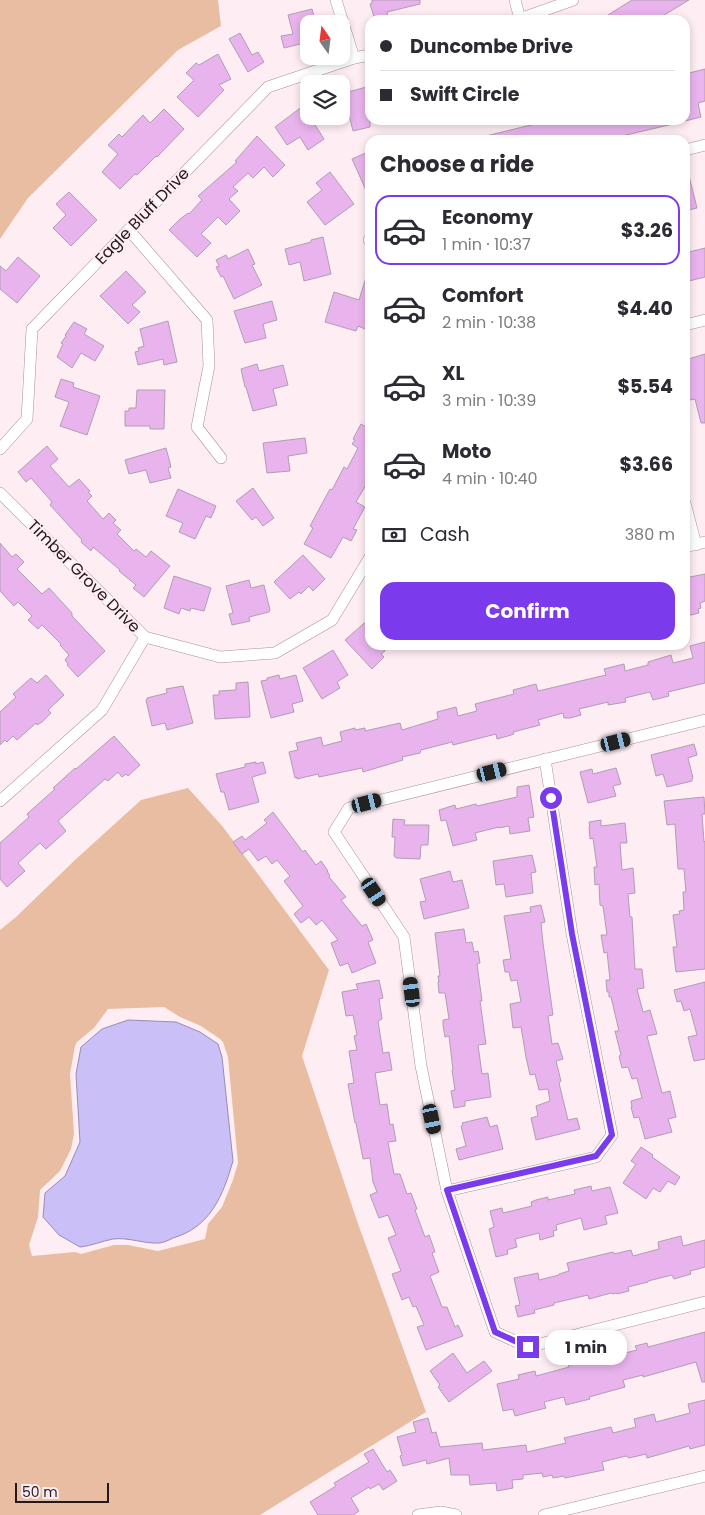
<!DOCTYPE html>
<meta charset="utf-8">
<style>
:root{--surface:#fff;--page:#f7f7f7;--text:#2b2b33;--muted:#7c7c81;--line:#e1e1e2;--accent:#7c3aed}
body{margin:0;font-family:Poppins,sans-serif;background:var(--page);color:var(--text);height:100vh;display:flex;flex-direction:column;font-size:19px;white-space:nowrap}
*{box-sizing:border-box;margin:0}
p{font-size:16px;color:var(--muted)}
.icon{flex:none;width:28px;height:28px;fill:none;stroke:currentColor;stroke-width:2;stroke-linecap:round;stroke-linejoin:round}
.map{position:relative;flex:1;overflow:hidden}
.side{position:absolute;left:365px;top:135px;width:325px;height:515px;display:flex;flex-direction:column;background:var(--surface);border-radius:15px;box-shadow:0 2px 8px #0003}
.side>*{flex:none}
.hud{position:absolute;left:365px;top:15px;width:325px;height:110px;border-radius:15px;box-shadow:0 2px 8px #0003;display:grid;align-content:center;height:110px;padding:0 15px;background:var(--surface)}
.needle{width:32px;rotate:346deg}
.buttons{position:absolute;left:300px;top:15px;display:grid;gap:10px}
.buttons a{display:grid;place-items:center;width:50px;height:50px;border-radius:10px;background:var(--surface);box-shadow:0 2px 8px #0003;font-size:25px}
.scale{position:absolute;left:15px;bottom:12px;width:94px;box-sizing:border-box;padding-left:5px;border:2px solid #23191d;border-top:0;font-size:14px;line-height:18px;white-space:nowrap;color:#23191d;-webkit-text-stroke:4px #feedf3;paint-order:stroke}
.end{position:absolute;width:22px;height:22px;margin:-11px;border:6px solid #7c3aed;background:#fff;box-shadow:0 0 0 2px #fff}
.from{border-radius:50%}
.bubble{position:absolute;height:35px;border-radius:15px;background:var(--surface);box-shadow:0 2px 8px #0003;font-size:16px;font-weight:700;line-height:35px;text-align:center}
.car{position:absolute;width:15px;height:30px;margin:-15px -8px;border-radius:6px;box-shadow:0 0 4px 1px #0007;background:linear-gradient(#222 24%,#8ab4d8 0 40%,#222 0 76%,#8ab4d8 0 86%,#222 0)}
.hud b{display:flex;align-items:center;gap:18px;height:48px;font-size:19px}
.hud b+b{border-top:1px solid var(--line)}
.hud i{width:12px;height:12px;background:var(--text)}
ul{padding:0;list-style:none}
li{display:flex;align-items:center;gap:15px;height:70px;margin:0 10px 8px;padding:0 5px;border:2px solid transparent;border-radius:15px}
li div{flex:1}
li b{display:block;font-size:19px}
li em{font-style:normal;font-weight:700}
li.on{border-color:var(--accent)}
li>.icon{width:45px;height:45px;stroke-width:1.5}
h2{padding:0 15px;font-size:22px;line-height:60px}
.pay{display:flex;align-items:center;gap:12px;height:55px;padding:0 15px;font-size:19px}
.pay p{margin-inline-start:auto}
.primary-button{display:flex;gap:10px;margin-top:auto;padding:10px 15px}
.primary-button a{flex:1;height:58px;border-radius:15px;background:var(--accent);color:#fff;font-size:20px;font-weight:700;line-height:58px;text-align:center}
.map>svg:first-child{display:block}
</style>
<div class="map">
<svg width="705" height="1515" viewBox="0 0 705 1515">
<rect width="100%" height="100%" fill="#feedf3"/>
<!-- green -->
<g fill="#e9bda1" fill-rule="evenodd">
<polygon points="0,0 218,0 221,26 178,50 28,198 0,239"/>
<path d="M188,788L223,827L329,970L302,1056L356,1218L426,1412L260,1515H0V930L16,917L75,860L141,800ZM164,1007L180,1017L201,1026L220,1039L223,1042L228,1057L238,1163L233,1180L222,1207L208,1224L205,1239L158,1251L128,1245H114L81,1254L75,1252L32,1256L29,1245L38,1217L40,1190L60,1171L71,1149L74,1134L70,1074L75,1046L77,1042L94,1028L108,1009Z"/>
</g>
<!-- water -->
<path fill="#cabff6" stroke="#988db5" d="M128,1020L176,1022L200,1032L218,1044L222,1057L233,1161C223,1195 211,1227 173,1238C169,1240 163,1243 159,1243C144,1244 129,1237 113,1239C102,1241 91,1246 80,1247L59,1235L43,1217L45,1193L65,1176L80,1142L76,1074L81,1047L102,1029Z"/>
<!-- building -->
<g fill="#e9b3ed" stroke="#b09eb1">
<polygon points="372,0 420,0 420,4 387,12 388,18 375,20 370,4 372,3"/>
<polygon points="632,0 689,0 656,20 600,20"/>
<polygon points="312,9 316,24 309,24 309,39 303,40 304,43 284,48 281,36 293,34 288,15"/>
<polygon points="240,33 252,55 258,52 264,62 248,72 229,39"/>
<polygon points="218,54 231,79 219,85 224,90 198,117 177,97 194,80 186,73 196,63 199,65"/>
<polygon points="705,69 705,101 698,103 701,117 685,121 685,74"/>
<polygon points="370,86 370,127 353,131 349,115 341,117 341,94"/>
<polygon points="303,106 324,139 308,150 300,137 287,145 275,127"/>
<polygon points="164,109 184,129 157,157 156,156 137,175 135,174 120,189 102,172 118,154 108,145 119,134 122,137 143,115 150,123"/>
<polygon points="538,120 556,120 556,122 565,120 672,120 673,124 605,140 486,140 486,136 539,123"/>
<polygon points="257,136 285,165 273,177 264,167 253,178 248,173 233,187 238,191 229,199 240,211 226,225 218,217 201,234 211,243 197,257 169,230 179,220 188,213 189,214 202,200 198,196 237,162 235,161"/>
<polygon points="368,152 370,157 370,199 352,159"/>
<polygon points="330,172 354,204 325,225 307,202 322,190 316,183"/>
<polygon points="685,176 689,176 697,208 685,211"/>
<polygon points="69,192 97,220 71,246 53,228 66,215 56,204"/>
<polygon points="323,237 331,274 304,281 300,262 289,265 285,249 311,242 311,240"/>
<polygon points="705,248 705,277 685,282 685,253"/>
<polygon points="248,249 255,264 252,265 262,285 234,299 223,276 221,277 216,267 219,266 216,260 226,255 228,259"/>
<polygon points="18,257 40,276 17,303 0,289 0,266 6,271"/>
<polygon points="126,271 146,292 132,305 140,312 128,324 100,296"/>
<polygon points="368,271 370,272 370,312 365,329 358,326 356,331 325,322 334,292 359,300"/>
<polygon points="272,301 277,320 263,324 266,338 245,343 234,311"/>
<polygon points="168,321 177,362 164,365 163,359 138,365 135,352 139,351 138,348 144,346 140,329"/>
<polygon points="74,322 87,329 84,334 104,346 95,361 81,353 72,368 57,357 63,344 61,343 66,336 65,335"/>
<polygon points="705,354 705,423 701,423 695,399 690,400 685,384 685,360"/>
<polygon points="257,364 259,371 283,365 288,385 273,389 277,405 253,411 246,387 245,387 241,369"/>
<polygon points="61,379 74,383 73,387 100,396 87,435 60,426 69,402 55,397"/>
<polygon points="137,390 165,390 164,429 150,429 150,426 125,426 125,411 129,411 129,408 136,408"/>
<polygon points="361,424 370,429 370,478 356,502 365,507 353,529 357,530 351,541 343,537 331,558 304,544 313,528 310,526 330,489 332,490 344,467 347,469 358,448 352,444 355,440 353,439"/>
<polygon points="305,438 307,453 288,456 290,471 267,473 263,443"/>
<polygon points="47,446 58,459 50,466 69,487 79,479 90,491 88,492 92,496 87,501 103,519 109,513 116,520 113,523 121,530 117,534 134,551 136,549 146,557 151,551 170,566 144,597 133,588 136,585 119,571 120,570 93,547 91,551 81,542 82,540 50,505 52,502 31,478 26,482 18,472"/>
<polygon points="166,448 171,467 168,468 171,478 150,483 146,470 129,474 125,460"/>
<polygon points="253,488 274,518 263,526 256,517 252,520 236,501"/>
<polygon points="178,489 216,506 211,518 206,516 195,539 179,532 183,523 166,516"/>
<polygon points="0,543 12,557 16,554 24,562 17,569 42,594 49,588 72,613 72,616 105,651 78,677 67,665 68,664 65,660 69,655 60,645 61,644 42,625 38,629 28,620 32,616 18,602 14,606 0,591"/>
<polygon points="303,555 325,579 313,591 309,586 301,594 299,592 290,599 274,582"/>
<polygon points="705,574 705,601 700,603 701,608 698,609 699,613 687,616 685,609 685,578"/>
<polygon points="174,576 211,588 204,611 191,608 190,611 181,608 179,614 164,608"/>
<polygon points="249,580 251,588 264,585 270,610 269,612 249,617 250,621 232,625 229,614 233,613 226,586"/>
<polygon points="370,618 370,645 380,645 385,651 381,654 384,657 372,669 345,640"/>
<polygon points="705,642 705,683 668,692 669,696 653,700 650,692 625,698 626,702 608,705 608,702 579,709 581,715 570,718 564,718 563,713 538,720 540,725 513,732 514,734 508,736 497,739 496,734 453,745 452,742 421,750 420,753 402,757 403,760 363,772 362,768 319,777 318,774 297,779 297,777 295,778 289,752 298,750 296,743 321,737 323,746 342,741 340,732 355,728 355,730 365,728 365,731 400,723 402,730 438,719 437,712 456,707 458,716 477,711 475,704 514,694 513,690 536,684 538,691 606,675 604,669 624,664 625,671 648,665 648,662 671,655 673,663 693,658 690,646"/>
<polygon points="333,650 348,675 337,682 340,688 322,699 303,668"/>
<polygon points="46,675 64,695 48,710 51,713 42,722 37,725 36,723 17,740 13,736 7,742 5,740 0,745 0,712 16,697 13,694 31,678 37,683"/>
<polygon points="279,675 280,679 296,675 303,701 292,704 294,712 271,718 261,681 267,680 267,678"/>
<polygon points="248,682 250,717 215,719 213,695 219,695 219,691 236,690 236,683"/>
<polygon points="183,686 193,723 167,730 165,723 152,726 146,700 147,700 147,698 167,693 166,689"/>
<polygon points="114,736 140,765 128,776 126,774 122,777 118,772 108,781 105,779 58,821 66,831 46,849 40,843 18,863 25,871 7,887 0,879 0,843 29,817 27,814 55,789 53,788 75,768 76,769"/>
<polygon points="694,744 697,755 688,758 693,778 692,779 692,781 667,787 663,774 656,776 651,755"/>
<polygon points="256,762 256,764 263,762 266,773 252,777 259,802 229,810 224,792 221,792 216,774 245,767 245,764"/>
<polygon points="616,768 621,784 613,786 616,796 588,803 580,772 592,769 593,774"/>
<polygon points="529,785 534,817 528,818 530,831 510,834 509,826 499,828 499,827 475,833 477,840 453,846 446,820 441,821 439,810 455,805 456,809 476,804 477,806 517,797 517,787"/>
<polygon points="704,797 705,814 702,814 704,842 705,841 705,969 676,972 673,947 677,947 673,915 680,914 679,911 684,910 683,892 686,892 684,869 678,869 675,824 667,825 664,801"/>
<polygon points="273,812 302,851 303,852 305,850 316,865 321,861 328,871 327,871 330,876 329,877 346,897 341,900 362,926 366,924 373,940 368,942 376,963 352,973 348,963 340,966 331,943 338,940 322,920 316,925 309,917 301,923 294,914 303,906 284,881 290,876 277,860 272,864 266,856 258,861 249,849 242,854 233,842 242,836 245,840 267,823 264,820"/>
<polygon points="393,819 405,820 404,825 429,825 428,845 421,845 420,859 396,858 394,856 395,837 392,837"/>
<polygon points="601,820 601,826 625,823 627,843 620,843 622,870 633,868 635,893 628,894 630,917 632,917 635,969 642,969 644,988 637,989 643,1012 650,1010 657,1034 647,1036 662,1093 670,1091 676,1117 668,1119 672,1132 645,1139 639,1117 634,1118 631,1107 632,1107 631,1101 642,1098 637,1078 632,1079 628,1067 622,1068 619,1056 621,1055 615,1031 619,1031 611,997 609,997 609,992 607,992 606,980 610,980 607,952 604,953 601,935 607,935 603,906 600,905 599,884 595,885 594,867 597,867 593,838 590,839 589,827 590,827 589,822"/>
<polygon points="532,855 536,872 531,873 533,893 506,897 504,884 496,885 493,861"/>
<polygon points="450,871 453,882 462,880 469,908 424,919 420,902 426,901 420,879"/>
<polygon points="541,905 545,922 541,923 543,943 553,1015 548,1016 552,1044 558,1043 563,1059 556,1061 561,1081 559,1083 568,1120 577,1118 580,1129 536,1140 531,1118 538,1116 536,1106 550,1101 548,1089 539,1090 535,1074 530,1075 526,1057 521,1027 513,1028 510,1004 521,1002 517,980 511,981 509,972 505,972 503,960 511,959 504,916 531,912 530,907"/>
<polygon points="464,929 466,943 472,942 474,952 478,951 480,963 477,964 482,1001 480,1001 486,1044 478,1045 482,1074 488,1073 491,1097 465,1101 465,1106 454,1108 451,1091 455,1090 452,1070 453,1070 449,1036 445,1037 443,1025 443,1020 449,1019 445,993 439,993 438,982 439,982 438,976 440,976 435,933"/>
<polygon points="379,980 383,998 379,999 382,1019 378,1021 383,1053 389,1052 392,1070 375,1073 380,1105 387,1104 390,1125 393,1124 394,1130 396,1141 388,1142 394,1174 400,1174 407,1194 411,1193 417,1209 415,1210 425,1237 429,1235 433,1246 435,1252 432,1253 439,1272 430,1276 442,1307 447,1307 455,1327 458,1325 463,1336 426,1350 417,1327 424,1325 416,1306 413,1307 409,1297 402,1300 392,1274 401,1271 388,1238 396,1235 388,1215 379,1218 370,1195 377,1192 373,1182 370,1158 363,1159 356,1123 355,1123 348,1084 354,1083 349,1051 357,1050 354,1036 357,1035 353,1015 346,1016 342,992 358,989 356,984"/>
<polygon points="705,982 705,1059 694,1061 688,1037 697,1035 690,1009 684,1011 681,1001 677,1002 674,990"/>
<polygon points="487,1117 490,1127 497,1125 503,1149 459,1160 456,1149 466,1146 461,1126 463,1125 462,1123"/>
<polygon points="641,1147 653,1155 652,1157 680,1177 675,1185 668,1181 660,1192 653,1188 646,1199 623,1183 636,1164 631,1161"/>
<polygon points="591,1186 592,1191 610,1187 618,1213 605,1216 607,1224 584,1230 581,1218 556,1225 557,1230 553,1231 554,1236 540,1240 539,1233 515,1239 517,1247 507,1250 508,1254 496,1257 489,1229 494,1227 490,1211 502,1208 503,1213 532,1206 531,1202 536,1200 548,1197 548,1200 575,1194 574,1190"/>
<polygon points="681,1236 683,1246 705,1240 705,1267 690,1271 691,1274 674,1279 672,1275 648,1281 648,1282 628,1287 629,1291 617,1294 617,1293 612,1294 611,1293 589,1299 588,1295 554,1303 554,1305 534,1310 535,1313 518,1317 515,1306 520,1305 514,1278 538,1273 539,1280 559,1275 559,1274 569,1271 567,1263 613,1252 614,1254 631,1250 633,1256 659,1249 658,1242"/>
<polygon points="705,1332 705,1382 702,1382 696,1362 643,1377 643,1375 623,1380 625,1387 589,1397 590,1399 566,1405 564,1397 544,1402 546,1408 515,1416 513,1409 503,1411 497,1384 519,1379 518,1375 535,1371 536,1376 569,1367 568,1364 608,1354 609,1357 637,1350 635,1346 647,1343 648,1347"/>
<polygon points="453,1353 467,1373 484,1361 492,1371 449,1402 438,1387 440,1385 430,1371"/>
<polygon points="705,1400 705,1445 690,1449 689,1446 647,1458 646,1454 629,1458 626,1456 602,1462 604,1470 565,1478 564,1476 553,1478 552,1475 543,1477 542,1473 523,1475 523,1479 512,1480 513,1488 497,1491 496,1483 470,1485 469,1475 451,1475 449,1458 427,1464 426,1460 403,1466 400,1456 402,1455 397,1437 416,1432 413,1422 428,1418 432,1433 436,1432 440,1447 482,1443 483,1450 526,1445 527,1452 566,1443 564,1438 611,1427 613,1433 636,1427 634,1419 654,1414 656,1422 690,1413 688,1404"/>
<polygon points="373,1449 387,1472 390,1470 397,1481 383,1490 379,1484 370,1489 369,1487 351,1498 359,1511 353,1515 318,1515 310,1502 336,1486 334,1483 369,1462 364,1454"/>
</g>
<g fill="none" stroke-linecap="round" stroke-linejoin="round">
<defs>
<g id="minor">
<polyline points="336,0 354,58"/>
<polyline points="515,0 520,19"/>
<polyline points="517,20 573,0"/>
<polyline points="685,150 705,145"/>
<polyline points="129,230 207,320 209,366 197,427 221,458"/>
<polyline points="369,240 370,240"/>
<polyline points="685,325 705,320"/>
<polyline points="0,449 27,419 32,329 268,87 354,58 370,55"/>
<polyline points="0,493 145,637 220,657 275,653 332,620 370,557"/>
<polyline points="685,503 696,545"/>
<polyline points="685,547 705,542"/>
<polyline points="705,720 349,808 334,832 404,937 421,1066 447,1191 495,1332 528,1347 705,1302"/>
<polyline points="0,801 102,710 145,637"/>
<polyline points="447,1191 596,1157 612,1135 572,934 545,759"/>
<polyline points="418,1515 441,1512 456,1515"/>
<polyline points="544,1515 705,1476"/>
</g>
</defs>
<!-- minor casing -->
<use href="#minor" stroke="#aa919a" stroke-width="12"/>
<!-- minor -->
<use href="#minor" stroke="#fff" stroke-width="11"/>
</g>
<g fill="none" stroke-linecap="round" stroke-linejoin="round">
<!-- route -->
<polyline stroke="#7c3aed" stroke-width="6" points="528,1347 495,1332 447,1190 596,1156 612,1135 572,934 551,798"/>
</g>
<g text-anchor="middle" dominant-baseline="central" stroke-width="4" stroke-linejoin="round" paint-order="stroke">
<!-- street labels -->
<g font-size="16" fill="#23191d" stroke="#feedf3">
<text transform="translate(142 216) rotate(-46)">Eagle Bluff Drive</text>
<text transform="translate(84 576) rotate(45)">Timber Grove Drive</text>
</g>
</g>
</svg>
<div class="buttons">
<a><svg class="needle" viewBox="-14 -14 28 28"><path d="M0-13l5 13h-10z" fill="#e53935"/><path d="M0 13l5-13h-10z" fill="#7c7c81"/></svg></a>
<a><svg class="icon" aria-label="layers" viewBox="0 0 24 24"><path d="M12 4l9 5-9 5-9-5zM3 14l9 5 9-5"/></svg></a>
</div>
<div class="scale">50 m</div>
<i class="end from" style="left:551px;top:798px"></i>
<i class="end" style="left:528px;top:1347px"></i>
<div class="bubble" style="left:545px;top:1330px;width:82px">1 min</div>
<i class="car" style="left:616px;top:742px;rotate:76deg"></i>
<i class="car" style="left:492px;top:772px;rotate:76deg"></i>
<i class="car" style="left:367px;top:803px;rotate:76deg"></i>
<i class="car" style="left:374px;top:892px;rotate:146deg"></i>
<i class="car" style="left:412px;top:992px;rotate:353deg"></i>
<i class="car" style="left:432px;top:1119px;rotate:168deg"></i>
<div class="hud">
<b><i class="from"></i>Duncombe Drive</b>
<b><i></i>Swift Circle</b>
</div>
<section class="side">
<h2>Choose a ride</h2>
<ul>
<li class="on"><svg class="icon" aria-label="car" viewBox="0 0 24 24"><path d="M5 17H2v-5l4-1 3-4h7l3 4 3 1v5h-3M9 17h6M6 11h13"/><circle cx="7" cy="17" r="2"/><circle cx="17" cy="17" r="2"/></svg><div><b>Economy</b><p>1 min · 10:37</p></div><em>$3.26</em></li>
<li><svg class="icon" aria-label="car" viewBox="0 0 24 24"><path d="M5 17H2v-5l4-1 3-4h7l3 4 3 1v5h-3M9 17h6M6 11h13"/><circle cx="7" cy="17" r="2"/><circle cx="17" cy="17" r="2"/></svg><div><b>Comfort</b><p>2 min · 10:38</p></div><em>$4.40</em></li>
<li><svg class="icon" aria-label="car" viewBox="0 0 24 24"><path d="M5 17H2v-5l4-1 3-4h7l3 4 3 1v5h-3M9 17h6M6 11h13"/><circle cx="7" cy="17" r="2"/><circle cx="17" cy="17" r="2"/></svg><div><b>XL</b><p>3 min · 10:39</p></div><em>$5.54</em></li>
<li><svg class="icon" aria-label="car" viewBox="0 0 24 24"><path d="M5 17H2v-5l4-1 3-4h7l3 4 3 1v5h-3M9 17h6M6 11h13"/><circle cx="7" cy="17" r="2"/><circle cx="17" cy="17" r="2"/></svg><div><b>Moto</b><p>4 min · 10:40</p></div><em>$3.66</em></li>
</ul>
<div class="pay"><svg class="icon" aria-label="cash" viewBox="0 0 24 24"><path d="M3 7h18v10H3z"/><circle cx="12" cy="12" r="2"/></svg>Cash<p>380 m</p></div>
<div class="primary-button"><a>Confirm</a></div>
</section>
</div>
